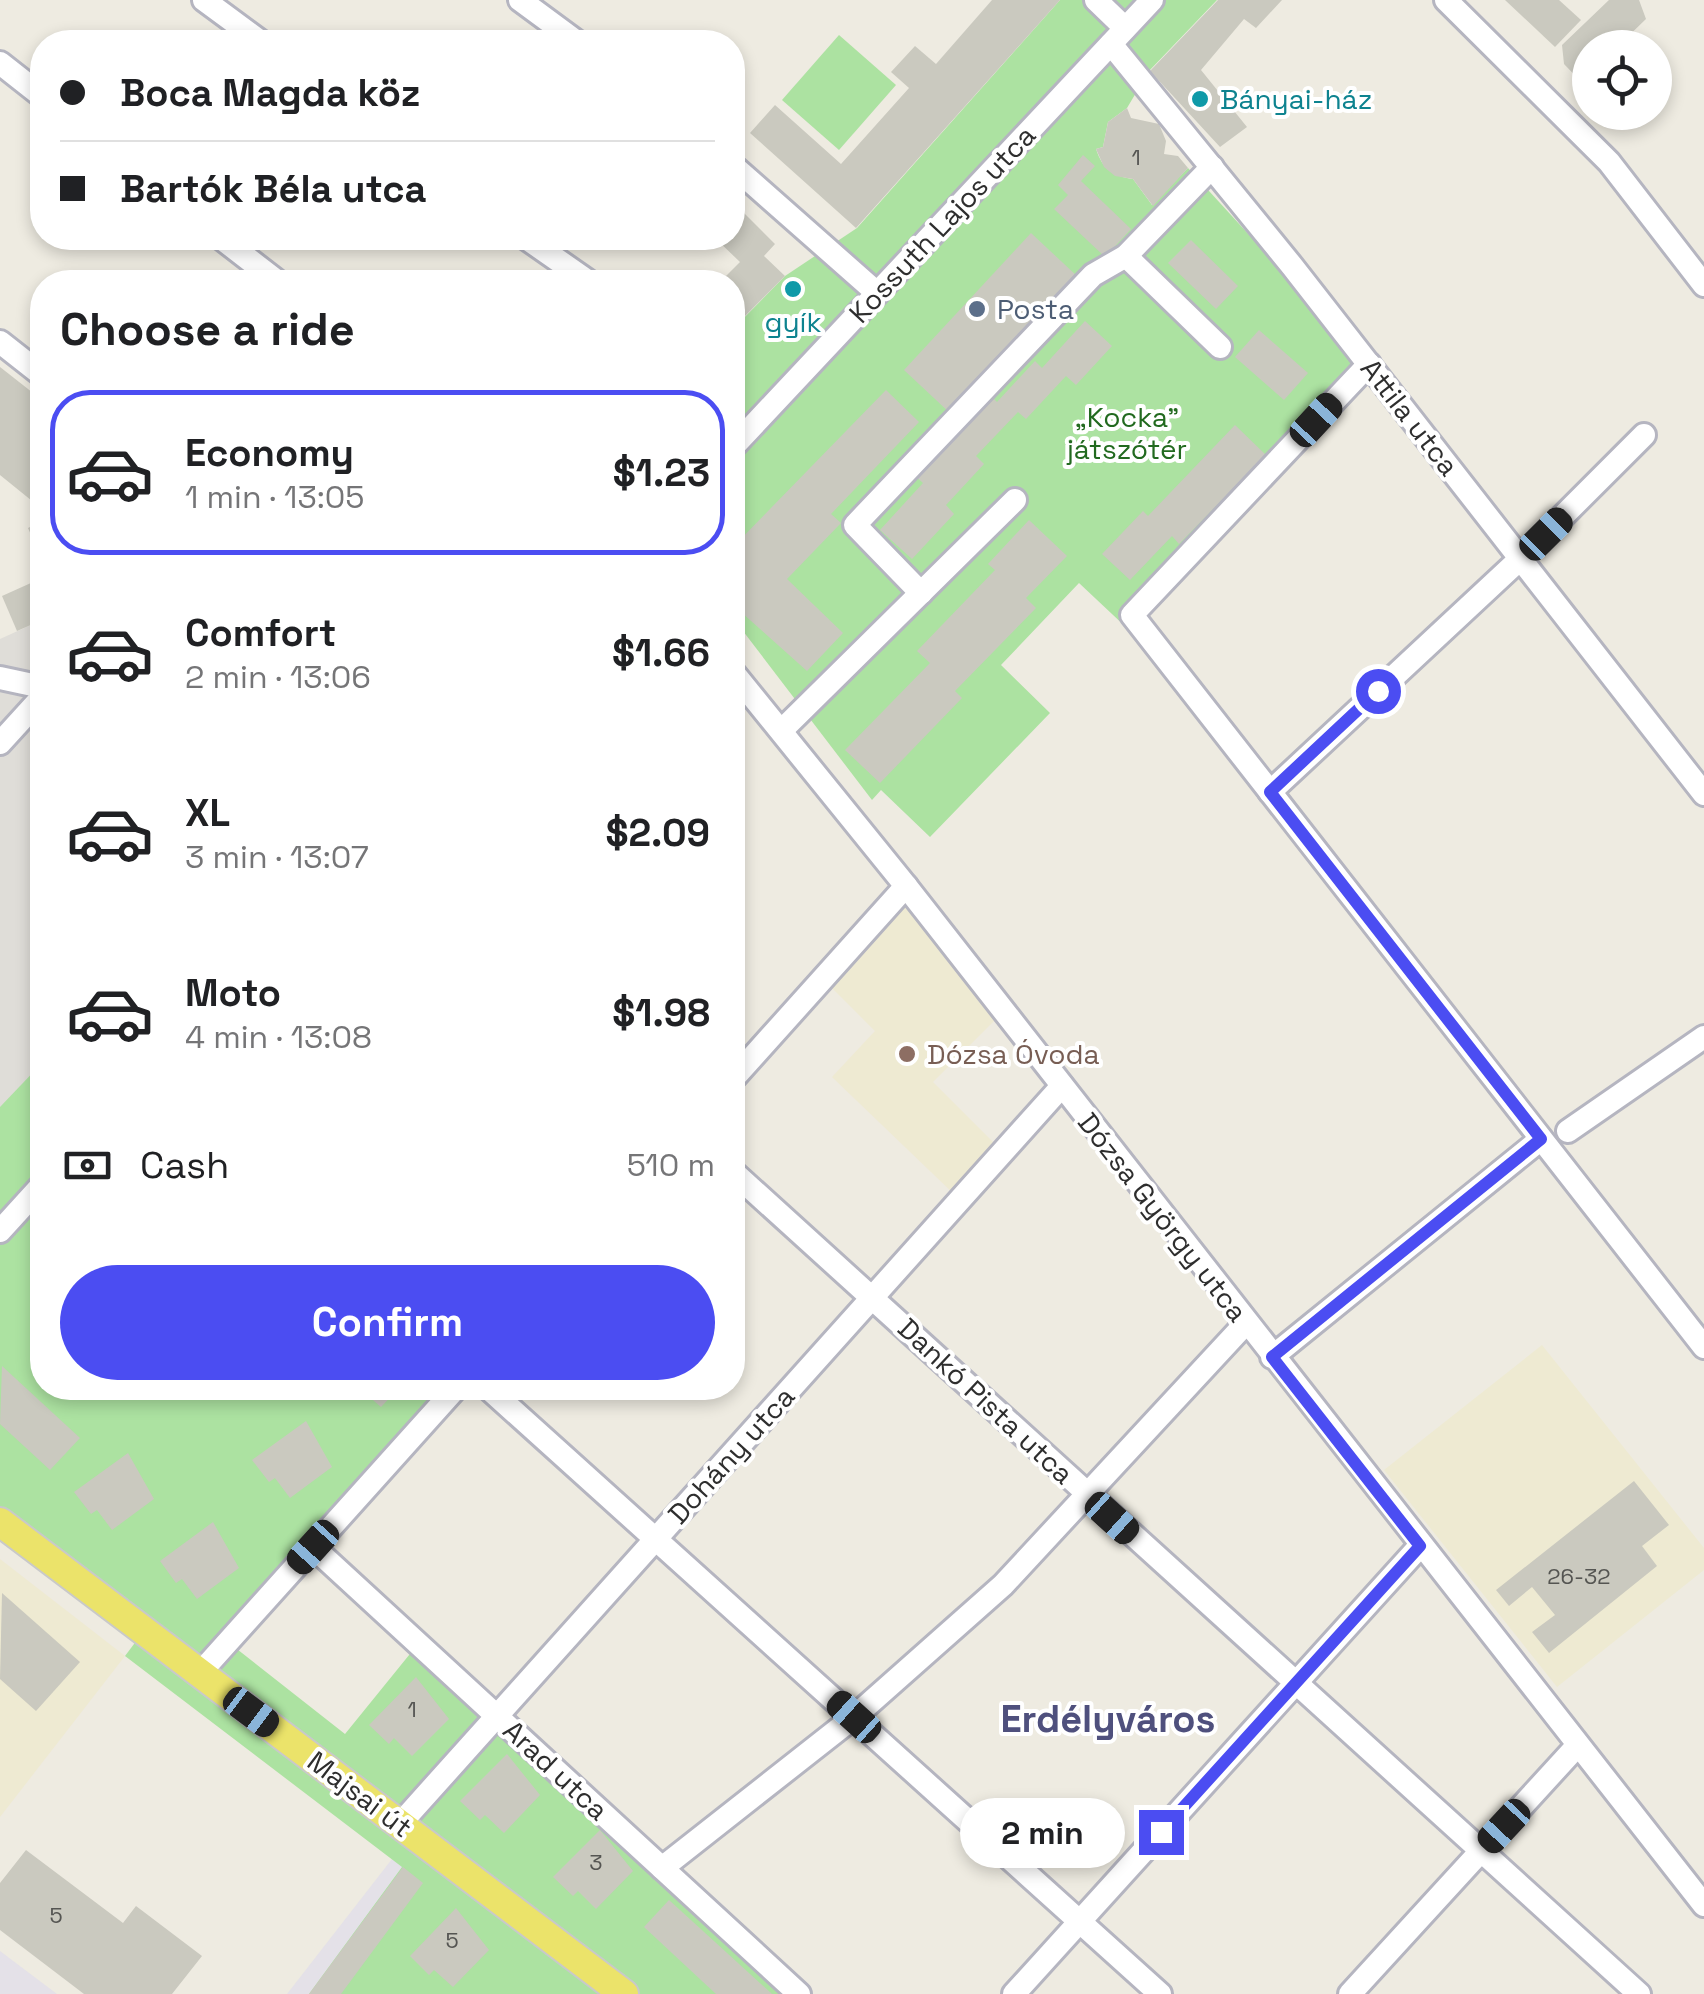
<!DOCTYPE html>
<meta charset="utf-8">
<style>
:root{--surface:#fff;--page:#f6f6f6;--text:#202124;--muted:#757577;--line:#e0e0e0;--accent:#4b4df2}
body{margin:0;font-family:"Space Grotesk",sans-serif;background:var(--page);color:var(--text);height:100vh;display:flex;flex-direction:column;font-size:38px;white-space:nowrap}
*{box-sizing:border-box;margin:0}
p{font-size:32px;color:var(--muted)}
.icon{flex:none;width:55px;height:55px;fill:none;stroke:currentColor;stroke-width:2;stroke-linecap:round;stroke-linejoin:round}
.map{position:relative;flex:1;overflow:hidden}
.side{position:absolute;left:30px;top:270px;width:715px;height:1130px;display:flex;flex-direction:column;background:var(--surface);border-radius:40px;box-shadow:0 5px 15px #0003}
.side>*{flex:none}
.guide{position:absolute;left:30px;top:30px;width:715px;height:220px;border-radius:40px;box-shadow:0 5px 15px #0003;display:grid;align-content:center;height:220px;padding:0 30px;background:var(--surface)}
.tools{position:absolute;left:1572px;top:30px;display:grid;gap:20px}
.tools a{display:grid;place-items:center;width:100px;height:100px;border-radius:50%;background:var(--surface);box-shadow:0 5px 15px #0003;font-size:50px}
.end{position:absolute;width:45px;height:45px;margin:-22px;border:12px solid #4b4df2;background:#fff;box-shadow:0 0 0 5px #fff}
.from{border-radius:50%}
.bubble{position:absolute;height:70px;border-radius:35px;background:var(--surface);box-shadow:0 5px 15px #0003;font-size:32px;font-weight:800;line-height:70px;text-align:center}
.car{position:absolute;width:30px;height:60px;margin:-30px -15px;border-radius:12px;box-shadow:0 0 8px 2px #0007;background:linear-gradient(#222 24%,#8ab4d8 0 40%,#222 0 76%,#8ab4d8 0 86%,#222 0)}
.guide b{display:flex;align-items:center;gap:35px;height:95px;font-size:38px}
.guide b+b{border-top:2px solid var(--line)}
.guide i{width:25px;height:25px;background:var(--text)}
ul{padding:0;list-style:none}
li{display:flex;align-items:center;gap:30px;height:165px;margin:0 20px 15px;padding:0 10px;border:5px solid transparent;border-radius:40px}
li div{flex:1}
li b{display:block;font-size:38px}
li em{font-style:normal;font-weight:800}
li.on{border-color:var(--accent)}
li>.icon{width:90px;height:90px;stroke-width:1.5}
h2{padding:0 30px;font-size:45px;line-height:120px}
.pay{display:flex;align-items:center;gap:25px;height:110px;padding:0 30px;font-size:38px}
.pay p{margin-inline-start:auto}
.primary-button{display:flex;gap:20px;margin-top:auto;padding:20px 30px}
.primary-button a{flex:1;height:115px;border-radius:60px;background:var(--accent);color:#fff;font-size:40px;font-weight:800;line-height:115px;text-align:center}
.map>svg:first-child{display:block}
</style>
<div class="map">
<svg width="1704" height="1994" viewBox="0 0 1704 1994">
<rect width="100%" height="100%" fill="#eeebe1"/>
<!-- industrial -->
<g fill="#e4e1e8">
<polygon points="392,1859 403,1867 309,1994 287,1994"/>
<polygon points="0,1951 57,1994 0,1994"/>
</g>
<!-- education -->
<g fill="#eeead2">
<polygon points="906,894 1001,1014 933,1082 999,1148 956,1196 832,1077 875,1031 826,982"/>
<polygon points="1542,1345 1704,1548 1704,1570 1557,1687 1384,1470"/>
<polygon points="0,1559 125,1656 0,1817"/>
</g>
<!-- green -->
<g fill="#ace2a1">
<path d="M1060,0H1217L1149,71L1127,108L1108,122L1103,147L1096,149C1103,170 1113,176 1133,179L1152,205L1188,168L1369,366L1129,630L1079,583L1001,665L1050,713L930,837L881,790L872,800L733,618V329L785,276L857,228Z"/>
<polygon points="839,35 896,85 839,150 782,100"/>
<polygon points="42,728 42,1388 456,1388 228,1642 345,1734 418,1644 798,1994 309,1994 402,1867 125,1656 143,1632 0,1521 0,773"/>
</g>
<!-- plaza -->
<polygon fill="#dfddd8" points="42,620 42,1063 0,1107 0,639"/>
<!-- building -->
<g fill="#cac9bf">
<polygon points="992,0 1060,0 856,228 750,133 775,105 841,164 909,88 891,72 915,46 936,64"/>
<polygon points="1218,0 1282,0 1256,28 1244,19 1201,70 1247,127 1220,147 1150,71"/>
<polygon points="1505,0 1559,0 1581,20 1555,47"/>
<polygon points="1609,0 1639,0 1646,19 1616,48 1590,48 1590,91 1564,64 1562,45"/>
<polygon points="1127,108 1131,118 1159,124 1166,141 1164,154 1178,156 1188,168 1153,206 1133,179 1115,176 1104,167 1096,149 1103,147 1108,122"/>
<polygon points="1083,155 1095,166 1081,181 1131,229 1105,257 1054,209 1068,195 1058,185"/>
<polygon points="732,201 775,244 764,256 785,276 732,329 732,282 720,282 740,262 715,238 732,238"/>
<polygon points="1031,233 1078,277 951,414 904,370"/>
<polygon points="1191,240 1238,286 1216,309 1168,263"/>
<polygon points="1085,321 1112,346 1076,385 1066,376 1026,419 1018,412 976,456 984,464 946,505 954,514 912,559 880,530 923,483 913,474 988,393 997,402 1035,361 1042,368"/>
<polygon points="1259,330 1308,373 1284,400 1235,357"/>
<polygon points="0,367 42,400 42,509 0,475"/>
<polygon points="886,390 919,422 831,514 841,523 787,579 843,633 807,671 732,604 732,548"/>
<polygon points="1235,425 1266,455 1179,544 1172,536 1130,580 1102,554 1143,511 1148,516"/>
<polygon points="1029,520 1067,556 1026,598 1036,608 955,691 962,698 880,783 845,750 930,663 917,651 995,570 988,564"/>
<polygon points="42,521 42,560 28,528"/>
<polygon points="42,578 42,620 17,631 2,596"/>
<polygon points="2,1366 80,1438 50,1470 0,1424"/>
<polygon points="359,1388 399,1388 381,1407"/>
<polygon points="306,1421 332,1467 290,1498 275,1478 269,1482 252,1460"/>
<polygon points="128,1453 154,1499 112,1530 97,1510 91,1514 74,1492"/>
<polygon points="1634,1481 1669,1525 1642,1546 1657,1566 1549,1653 1532,1632 1555,1615 1532,1587 1509,1606 1496,1590"/>
<polygon points="213,1522 239,1568 197,1599 182,1579 176,1583 160,1561"/>
<polygon points="2,1593 80,1662 36,1711 0,1679"/>
<polygon points="416,1677 449,1719 412,1756 394,1738 389,1744 369,1725"/>
<polygon points="507,1754 540,1795 504,1833 485,1815 480,1820 460,1801"/>
<polygon points="600,1830 633,1871 596,1909 578,1891 573,1896 553,1877"/>
<polygon points="26,1850 123,1923 136,1906 202,1956 172,1994 84,1994 0,1930 0,1883"/>
<polygon points="403,1867 423,1883 341,1994 309,1994"/>
<polygon points="669,1900 772,1994 716,1994 644,1927"/>
<polygon points="456,1908 489,1950 453,1987 434,1970 429,1975 410,1956"/>
</g>
<g fill="none" stroke-linecap="round" stroke-linejoin="round">
<defs>
<g id="minor">
<polyline points="204,0 261,42"/>
<polyline points="520,0 577,42"/>
<polyline points="1096,0 1125,28"/>
<polyline points="1446,0 1609,162 1704,285"/>
<polyline points="1111,44 1292,266 1704,794"/>
<polyline points="0,63 42,96"/>
<polyline points="732,165 877,293"/>
<polyline points="221,238 278,282"/>
<polyline points="526,238 589,282"/>
<polyline points="1126,256 1220,347"/>
<polyline points="0,342 42,375"/>
<polyline points="1369,364 1132,615 1704,1347"/>
<polyline points="732,448 1152,0"/>
<polyline points="921,593 855,525 1093,275 1126,256 1212,167"/>
<polyline points="732,671 906,886 1704,1905"/>
<polyline points="0,678 42,687"/>
<polyline points="783,729 1015,500"/>
<polyline points="0,743 42,697"/>
<polyline points="1270,792 1521,558 1644,435"/>
<polyline points="732,1080 906,886"/>
<polyline points="1568,1131 1704,1037"/>
<polyline points="732,1171 1639,1994"/>
<polyline points="0,1231 42,1185"/>
<polyline points="1272,1357 1541,1139"/>
<polyline points="488,1388 1160,1994"/>
<polyline points="313,1547 799,1994"/>
<polyline points="200,1673 456,1388"/>
<polyline points="400,1824 1062,1086"/>
<polyline points="662,1868 854,1717 1003,1585 1246,1323"/>
<polyline points="1014,1994 1420,1546"/>
<polyline points="1350,1994 1577,1746"/>
</g>
<polyline id="major" points="0,1522 624,1994"/>
</defs>
<!-- minor casing -->
<use href="#minor" stroke="#b5b5c0" stroke-width="28"/>
<!-- major casing -->
<use href="#major" stroke="#c9c9c9" stroke-width="32"/>
<!-- minor -->
<use href="#minor" stroke="#fff" stroke-width="22"/>
<!-- major -->
<use href="#major" stroke="#ebe36a" stroke-width="28"/>
</g>
<g fill="none" stroke-linecap="round" stroke-linejoin="round">
<!-- route -->
<polyline stroke="#4b4df2" stroke-width="12" points="1161,1832 1420,1546 1272,1357 1541,1139 1270,792 1378,691"/>
</g>
<!-- markers -->
<g fill="#0f9aa8" stroke="#fff" stroke-width="4">
<circle cx="1200" cy="99" r="10"/>
<circle cx="793" cy="289" r="10"/>
</g>
<circle fill="#5c6f8a" stroke="#fff" stroke-width="4" cx="977" cy="309" r="10"/>
<circle fill="#8d6e63" stroke="#fff" stroke-width="4" cx="907" cy="1054" r="10"/>
<g text-anchor="middle" dominant-baseline="central" stroke-width="8" stroke-linejoin="round" paint-order="stroke">
<!-- number labels -->
<g font-size="22" fill="#555552">
<text x="1136" y="157">1</text>
<text x="1579" y="1576">26-32</text>
<text x="412" y="1709">1</text>
<text x="596" y="1862">3</text>
<text x="56" y="1915">5</text>
<text x="452" y="1940">5</text>
</g>
<!-- culture labels -->
<g font-size="28" fill="#0d838f" stroke="#fff" text-anchor="start">
<text x="1220" y="99">Bányai-ház</text>
<text x="793" y="322" text-anchor="middle">gyík</text>
</g>
<!-- street labels -->
<g font-size="28" fill="#2e2e2e" stroke="#fff">
<text transform="translate(942 224) rotate(-47)">Kossuth Lajos utca</text>
<text transform="translate(1410 417) rotate(52)">Attila utca</text>
<text transform="translate(1163 1217) rotate(52)">Dózsa György utca</text>
<text transform="translate(986 1401) rotate(43)">Dankó Pista utca</text>
<text transform="translate(731 1455) rotate(-48)">Dohány utca</text>
<text transform="translate(556 1770) rotate(43)">Arad utca</text>
<text transform="translate(360 1794) rotate(37)">Majsai út</text>
</g>
<!-- service labels -->
<g font-size="28" fill="#4e5e75" stroke="#fff" text-anchor="start">
<text x="997" y="309">Posta</text>
</g>
<!-- park labels -->
<g font-size="28" fill="#226a1f" stroke="#fff">
<text x="1127" y="417">„Kocka”<tspan x="1127" dy="32">játszótér</tspan></text>
</g>
<!-- education labels -->
<g font-size="28" fill="#785e54" stroke="#fff" text-anchor="start">
<text x="927" y="1054">Dózsa Óvoda</text>
</g>
<!-- district labels -->
<g font-size="38" font-weight="bold" fill="#4f507d" stroke="#fff">
<text x="1108" y="1719">Erdélyváros</text>
</g>
</g>
</svg>
<div class="tools">
<a><svg class="icon" aria-label="locate" viewBox="0 0 24 24"><circle cx="12" cy="12" r="6"/><path d="M12 2v4M12 18v4M2 12h4M18 12h4"/></svg></a>
</div>
<i class="end from" style="left:1378px;top:691px"></i>
<i class="end" style="left:1161px;top:1832px"></i>
<div class="bubble" style="left:960px;top:1798px;width:165px">2 min</div>
<i class="car" style="left:1316px;top:420px;rotate:43deg"></i>
<i class="car" style="left:1546px;top:534px;rotate:45deg"></i>
<i class="car" style="left:1112px;top:1518px;rotate:132deg"></i>
<i class="car" style="left:313px;top:1547px;rotate:222deg"></i>
<i class="car" style="left:251px;top:1712px;rotate:127deg"></i>
<i class="car" style="left:854px;top:1717px;rotate:312deg"></i>
<i class="car" style="left:1504px;top:1826px;rotate:223deg"></i>
<div class="guide">
<b><i class="from"></i>Boca Magda köz</b>
<b><i></i>Bartók Béla utca</b>
</div>
<section class="side">
<h2>Choose a ride</h2>
<ul>
<li class="on"><svg class="icon" aria-label="car" viewBox="0 0 24 24"><path d="M5 17H2v-5l4-1 3-4h7l3 4 3 1v5h-3M9 17h6M6 11h13"/><circle cx="7" cy="17" r="2"/><circle cx="17" cy="17" r="2"/></svg><div><b>Economy</b><p>1 min · 13:05</p></div><em>$1.23</em></li>
<li><svg class="icon" aria-label="car" viewBox="0 0 24 24"><path d="M5 17H2v-5l4-1 3-4h7l3 4 3 1v5h-3M9 17h6M6 11h13"/><circle cx="7" cy="17" r="2"/><circle cx="17" cy="17" r="2"/></svg><div><b>Comfort</b><p>2 min · 13:06</p></div><em>$1.66</em></li>
<li><svg class="icon" aria-label="car" viewBox="0 0 24 24"><path d="M5 17H2v-5l4-1 3-4h7l3 4 3 1v5h-3M9 17h6M6 11h13"/><circle cx="7" cy="17" r="2"/><circle cx="17" cy="17" r="2"/></svg><div><b>XL</b><p>3 min · 13:07</p></div><em>$2.09</em></li>
<li><svg class="icon" aria-label="car" viewBox="0 0 24 24"><path d="M5 17H2v-5l4-1 3-4h7l3 4 3 1v5h-3M9 17h6M6 11h13"/><circle cx="7" cy="17" r="2"/><circle cx="17" cy="17" r="2"/></svg><div><b>Moto</b><p>4 min · 13:08</p></div><em>$1.98</em></li>
</ul>
<div class="pay"><svg class="icon" aria-label="cash" viewBox="0 0 24 24"><path d="M3 7h18v10H3z"/><circle cx="12" cy="12" r="2"/></svg>Cash<p>510 m</p></div>
<div class="primary-button"><a>Confirm</a></div>
</section>
</div>
